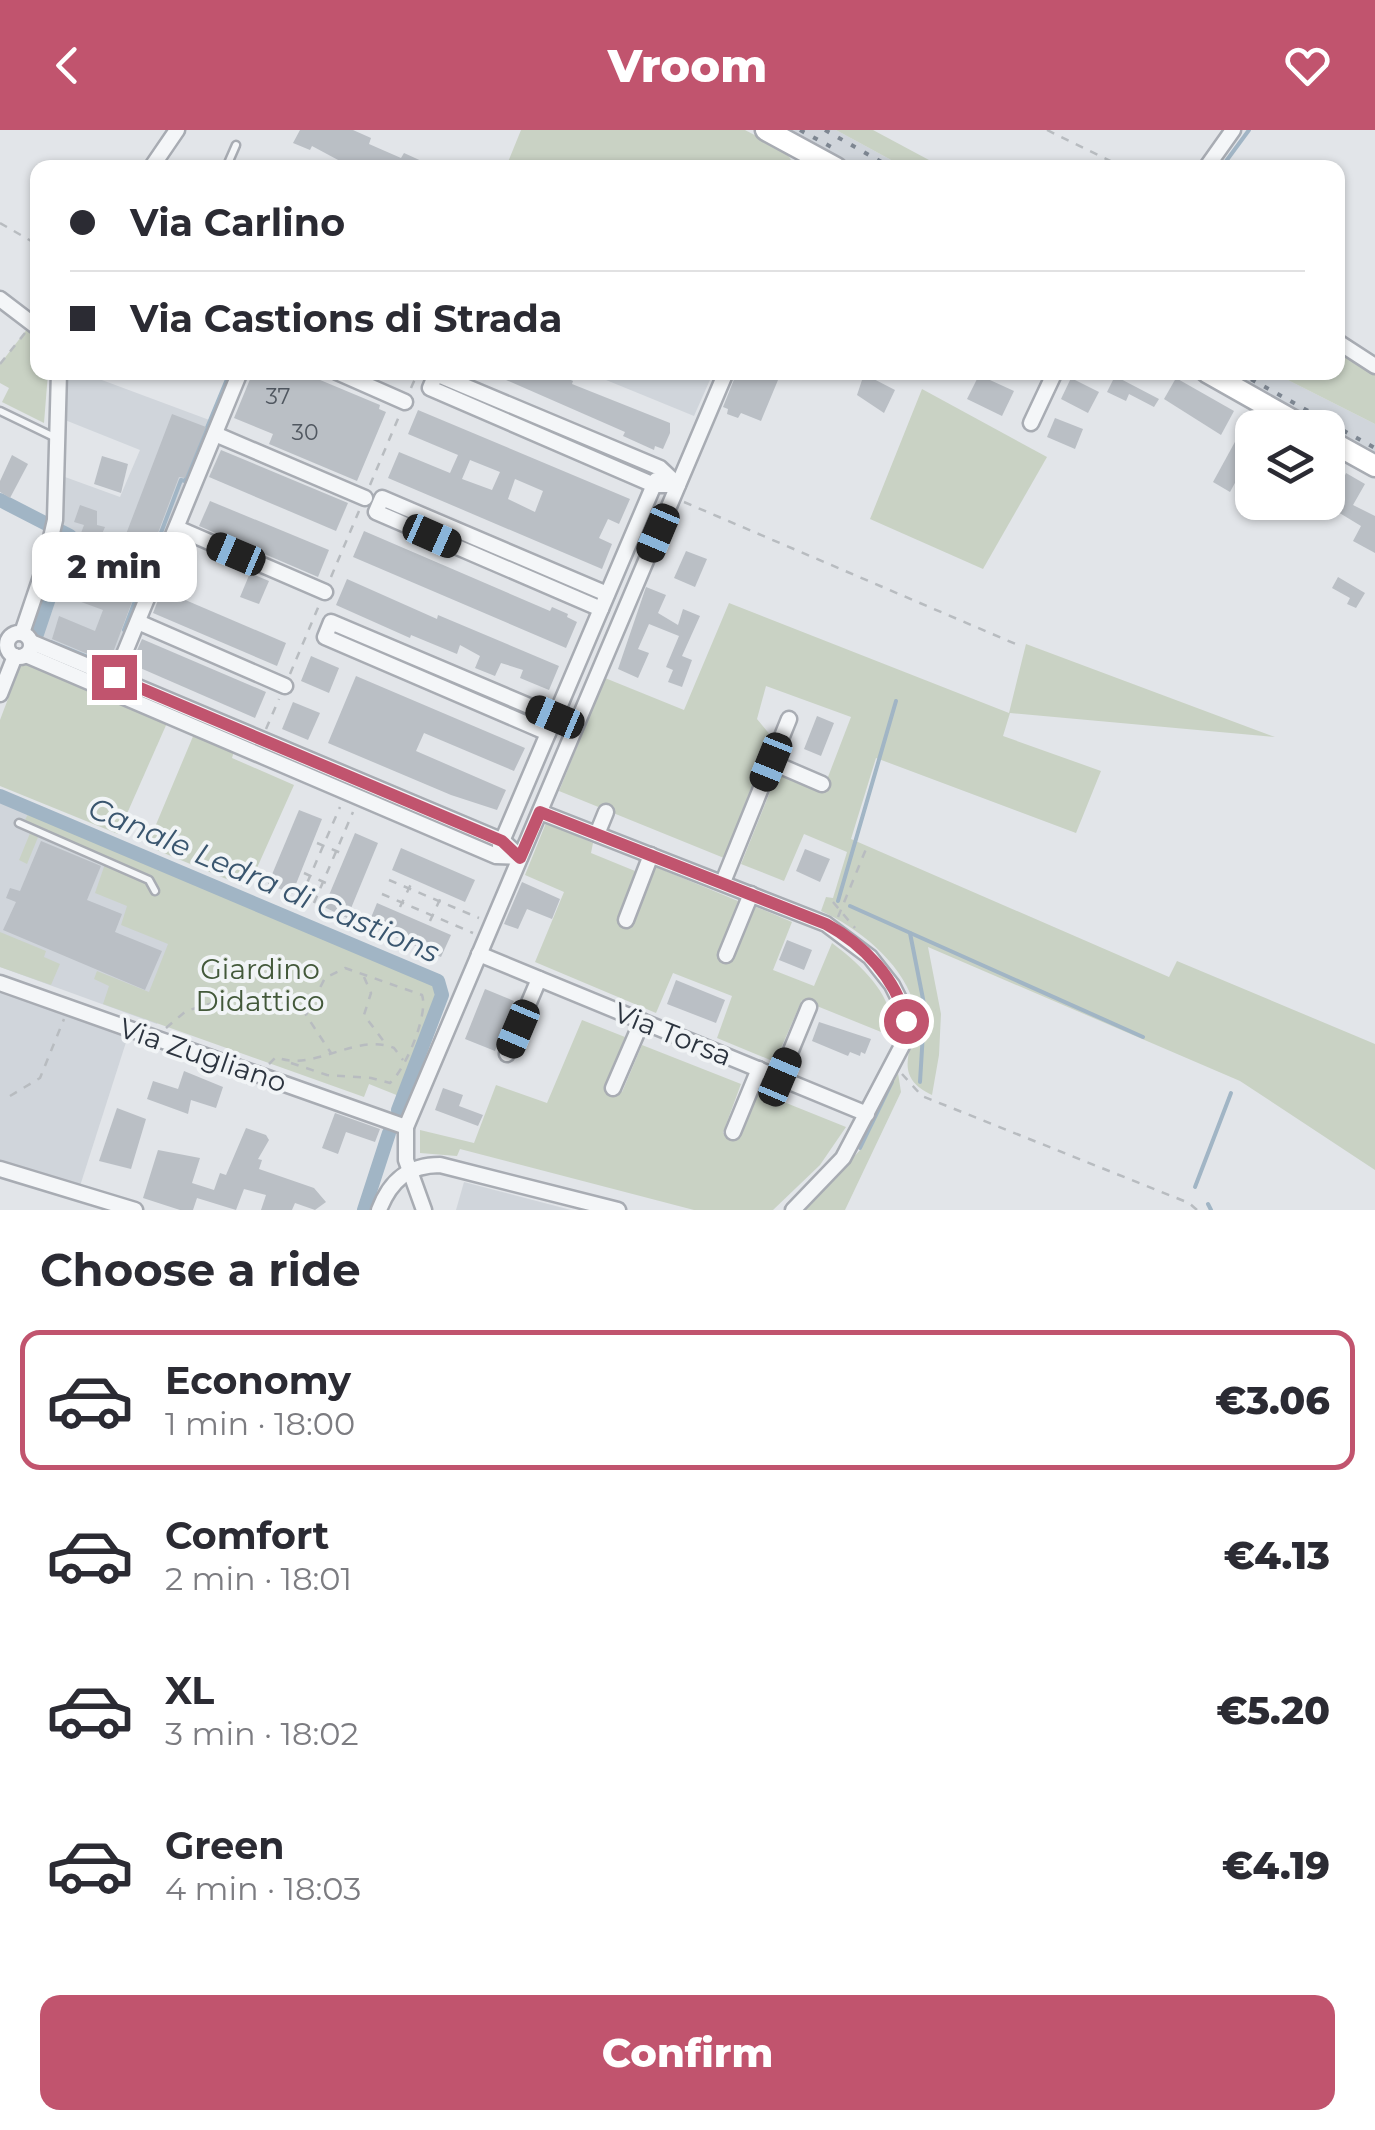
<!DOCTYPE html>
<meta charset="utf-8">
<style>
:root{--surface:#fff;--page:#f2f2f3;--text:#2b2b33;--muted:#7c7c81;--line:#e1e1e2;--accent:#c1546e}
body{margin:0;font-family:Montserrat,sans-serif;background:var(--page);color:var(--text);height:100vh;display:flex;flex-direction:column;font-size:38px;white-space:nowrap}
*{box-sizing:border-box;margin:0}
p{font-size:32px;color:var(--muted)}
.icon{flex:none;width:55px;height:55px;fill:none;stroke:currentColor;stroke-width:2;stroke-linecap:round;stroke-linejoin:round}
.map{position:relative;height:1080px;overflow:hidden}
.details{display:flex;flex-direction:column;background:var(--surface);flex:1}
.details>*{flex:none}
.banner{position:absolute;left:30px;top:30px;width:1315px;height:220px;border-radius:20px;box-shadow:0 2px 8px #0004;display:grid;align-content:center;height:220px;padding:0 40px;background:var(--surface)}
.fabs{position:absolute;left:1235px;top:280px;display:grid;gap:20px}
.fabs a{display:grid;place-items:center;width:110px;height:110px;border-radius:20px;background:var(--surface);box-shadow:0 2px 8px #0004;font-size:50px}
.end{position:absolute;width:45px;height:45px;margin:-22px;border:12px solid #c1546e;background:#fff;box-shadow:0 0 0 5px #fff}
.from{border-radius:50%}
.bubble{position:absolute;height:70px;border-radius:20px;background:var(--surface);box-shadow:0 2px 8px #0004;font-size:32px;font-weight:800;line-height:70px;text-align:center}
.car{position:absolute;width:30px;height:60px;margin:-30px -15px;border-radius:12px;box-shadow:0 0 8px 2px #0007;background:linear-gradient(#222 24%,#8ab4d8 0 40%,#222 0 76%,#8ab4d8 0 86%,#222 0)}
.banner b{display:flex;align-items:center;gap:35px;height:95px;font-size:38px}
.banner b+b{border-top:2px solid var(--line)}
.banner i{width:25px;height:25px;background:var(--text)}
ul{padding:0;list-style:none}
li{display:flex;align-items:center;gap:30px;height:140px;margin:0 20px 15px;padding:0 20px;border:5px solid transparent;border-radius:20px}
li div{flex:1}
li b{display:block;font-size:38px}
li em{font-style:normal;font-weight:800}
li.selected{border-color:var(--accent)}
li>.icon{width:90px;height:90px;stroke-width:1.5}
h2{padding:0 40px;font-size:45px;line-height:120px}
.cta{display:flex;gap:20px;margin-top:auto;padding:20px 40px}
.cta a{flex:1;height:115px;border-radius:20px;background:var(--accent);color:#fff;font-size:40px;font-weight:800;line-height:115px;text-align:center}
header{display:flex;justify-content:space-between;align-items:center;height:130px;padding:0 40px;background:var(--accent);color:#fff;font-size:45px;font-weight:800}
.map>svg:first-child{display:block}
</style>
<header><svg class="icon" aria-label="back" viewBox="0 0 24 24"><path d="M15 5l-7 7 7 7"/></svg>Vroom<svg class="icon" aria-label="heart" viewBox="0 0 24 24"><path d="M12 20l-8-8c-3-5 5-10 8-4 3-6 11-1 8 4z"/></svg></header>
<div class="map">
<svg width="1375" height="1080" viewBox="0 0 1375 1080">
<rect width="100%" height="100%" fill="#e2e5e9"/>
<!-- built -->
<g fill="#d0d5db">
<polygon points="788,0 836,0 904,37 856,37"/>
<polygon points="66,243 83,243 212,291 111,539 33,506 59,412 65,347 120,367 140,320 65,290"/>
<polygon points="589,243 712,242 713,243 694,286"/>
<polygon points="1229,243 1274,243 1375,294 1375,323"/>
<polygon points="0,669 215,759 157,894 0,837"/>
<polygon points="0,862 128,906 80,1056 0,1032"/>
<polygon points="464,1052 571,1080 456,1080"/>
</g>
<!-- green -->
<g fill="#c9d2c4">
<polygon points="521,0 745,0 785,21 796,37 523,38 508,32"/>
<polygon points="836,0 873,0 942,37 904,37"/>
<polygon points="28,198 37,206 38,242 48,243 44,293 2,272 9,258 0,253 0,234"/>
<polygon points="1338,221 1375,244 1375,294 1274,243 1338,242"/>
<polygon points="922,259 1047,327 983,439 870,389"/>
<path d="M729,473L1009,583L1026,514L1275,607L1010,583L1003,606L1101,641L1076,703L876,628L851,709L1169,847L1177,831L1375,914V1040L1240,951L928,817L941,884L939,925L932,965C883,942 925,910 913,871C900,831 857,797 821,781L826,767L833,768L847,722L804,704L784,751L741,734L778,642L823,660L851,587L766,556L757,589L771,606L724,728L559,661L605,548L684,580Z"/>
<polygon points="28,533 167,593 118,704 0,656 0,590 20,537"/>
<polygon points="194,604 235,618 232,628 294,655 248,758 147,716"/>
<polygon points="29,682 437,852 441,865 399,966 369,954 364,967 103,874 109,856 94,849 97,841 149,862 168,814 121,795 127,776 95,763 107,728 41,700 27,734 19,730 33,696 24,692"/>
<path d="M546,693L593,713L591,723L635,741L617,789L632,795L656,737L738,771L718,825L732,829L754,776L792,792L773,840L814,856L832,813C860,834 898,868 891,906L802,870L775,932L717,908L732,866L673,843L656,883L535,832L564,762L525,745Z"/>
<polygon points="0,802 46,821 44,827 60,834 51,855 0,837"/>
<polygon points="582,890 625,907 606,956 622,962 642,915 741,954 723,1003 740,1008 759,962 846,997 820,1035 773,1080 694,1080 460,1019 457,1026 420,1023 420,1000 474,1013 496,955 547,973"/>
<polygon points="898,943 901,962 845,1080 805,1080 861,1019"/>
</g>
<g fill="none" stroke-linecap="round" stroke-linejoin="round">
<!-- stream -->
<g stroke="#a1b5c5" stroke-width="4">
<polyline points="1221,38 1249,0"/>
<polyline points="124,500 181,350 185,351 230,242"/>
<polyline points="51,512 110,536"/>
<polyline points="838,771 896,571"/>
<polyline points="850,776 1143,907"/>
<polyline points="910,803 924,874"/>
<polyline points="920,952 924,886"/>
<polyline points="860,1018 892,952"/>
<polyline points="1195,1057 1231,963"/>
<polyline points="1208,1074 1211,1080"/>
</g>
<!-- canal -->
<g stroke="#a1b5c5" stroke-width="14">
<polyline points="0,370 70,406 37,504"/>
<polyline points="0,666 438,851 442,865 398,980"/>
<polyline points="364,1080 389,1003"/>
</g>
</g>
<!-- building -->
<g fill="#babfc5" fill-rule="evenodd">
<polygon points="300,0 353,0 371,8 369,14 401,28 404,23 437,38 353,38 312,16 310,20 293,13"/>
<polygon points="253,242 301,242 380,275 379,279 386,282 357,351 269,314 273,304 234,288"/>
<polygon points="488,242 554,242 573,251 572,254 670,293 670,303 663,319 655,316 654,320 623,306 625,302"/>
<polygon points="737,242 763,242 778,250 761,291 741,283 738,288 727,284 728,279 723,277"/>
<polygon points="864,244 895,260 884,283 857,265"/>
<polygon points="979,245 1014,261 1002,286 967,269"/>
<polygon points="1115,246 1159,269 1154,277 1129,264 1126,271 1107,262"/>
<polygon points="1071,248 1099,262 1088,283 1061,269"/>
<polygon points="1176,248 1234,281 1221,305 1164,269"/>
<path d="M418,280L630,369L619,394L608,389L599,408L612,414L602,439L388,348L399,322L450,343L458,325L408,304ZM470,330L500,342L492,360L462,349ZM515,349L543,361L535,382L508,369Z"/>
<polygon points="172,284 206,297 185,348 179,347 109,533 52,509 59,486 95,501 103,480 54,462 63,435 74,439 82,413 78,411 84,395 74,392 80,375 97,381 97,395 105,397 102,404 123,412"/>
<polygon points="1055,288 1083,299 1075,319 1047,307"/>
<polygon points="1236,310 1252,322 1230,362 1213,352"/>
<polygon points="221,320 348,373 336,401 209,347"/>
<polygon points="12,325 28,334 10,368 0,362 0,351"/>
<polygon points="102,326 128,334 121,363 94,354"/>
<polygon points="1328,342 1343,350 1346,343 1365,354 1353,375 1375,386 1375,423 1353,411 1361,396 1328,376"/>
<polygon points="210,371 329,420 318,447 199,396"/>
<polygon points="364,401 550,481 552,477 568,484 567,487 577,492 566,518 353,427"/>
<polygon points="686,421 707,429 695,457 674,448"/>
<polygon points="250,443 269,451 259,474 240,467"/>
<polygon points="1338,447 1365,463 1356,478 1347,474 1350,468 1332,458"/>
<polygon points="347,449 437,489 438,485 559,536 549,560 520,548 523,540 501,533 495,546 475,538 480,526 460,515 457,524 411,505 410,508 336,475"/>
<polygon points="646,457 666,465 658,483 678,495 683,479 700,486 682,526 692,530 682,557 668,552 673,540 666,537 679,506 649,494 638,519 649,523 638,548 618,539"/>
<polygon points="162,460 286,513 277,536 153,483"/>
<polygon points="142,509 266,562 255,588 131,534"/>
<polygon points="311,526 339,538 329,563 301,551"/>
<polygon points="356,546 525,618 514,641 424,603 416,621 506,660 497,680 451,665 328,613"/>
<polygon points="293,572 320,583 308,610 282,599"/>
<polygon points="817,586 834,593 821,626 804,619"/>
<polygon points="299,680 322,689 292,764 268,754"/>
<polygon points="355,703 378,713 347,788 324,777"/>
<polygon points="41,711 101,736 87,770 122,784 115,802 162,821 145,860 3,800 16,772 6,768 10,758 20,761"/>
<polygon points="401,718 475,750 465,772 392,740"/>
<polygon points="805,719 830,729 820,752 796,741"/>
<polygon points="522,752 560,769 552,789 527,779 518,799 504,794"/>
<polygon points="377,773 451,805 441,827 368,795"/>
<polygon points="787,810 812,820 804,840 779,830"/>
<polygon points="676,850 725,870 716,893 667,874"/>
<polygon points="485,859 514,871 495,921 465,909"/>
<polygon points="819,892 871,909 865,924 861,922 860,926 850,922 848,926 812,911"/>
<polygon points="184,941 223,957 216,978 191,970 188,984 147,969 153,951 178,959"/>
<polygon points="443,958 463,965 459,976 483,985 478,996 435,980"/>
<polygon points="117,978 146,989 131,1039 99,1031"/>
<polygon points="335,983 380,999 375,1012 346,1002 338,1024 322,1018"/>
<polygon points="246,998 266,1005 269,1010 258,1029 262,1030 259,1039 314,1058 326,1072 315,1080 295,1073 292,1080 261,1080 266,1065 244,1059 236,1080 197,1068 193,1080 180,1080 143,1068 158,1020 200,1028 192,1053 214,1060 220,1043 226,1045"/>
</g>
<g fill="none" stroke-linecap="round" stroke-linejoin="round">
<defs>
<g id="service">
<polyline points="226,38 236,15"/>
<polyline points="0,281 54,307"/>
<polyline points="19,693 149,750 155,761"/>
</g>
<g id="minor">
<polyline points="151,38 177,0"/>
<polyline points="1206,38 1233,0"/>
<polyline points="0,169 38,198"/>
<polyline points="1338,212 1375,236"/>
<polyline points="337,242 405,272"/>
<polygon points="436,244 660,338 678,355 654,355 430,258"/>
<polyline points="1031,293 1055,242"/>
<polyline points="215,304 365,368"/>
<polyline points="177,398 325,462"/>
<polyline points="601,479 376,382 382,368 607,464"/>
<polyline points="138,492 285,556"/>
<circle cx="19" cy="515" r="12"/>
<polyline points="22,503 44,438 55,390 59,242"/>
<polyline points="31,512 503,711 520,727"/>
<polyline points="26,525 496,726 520,727"/>
<polyline points="111,556 240,242"/>
<polyline points="0,564 15,526"/>
<polyline points="548,603 325,507 331,492 555,587"/>
<polyline points="771,632 822,654"/>
<polyline points="540,682 826,794 870,827 892,855 904,879 905,910 843,1028 793,1080"/>
<polyline points="597,704 606,682"/>
<polyline points="500,716 656,350"/>
<polyline points="723,752 789,589"/>
<polyline points="626,790 651,725"/>
<polyline points="479,824 867,984"/>
<polyline points="726,825 751,764"/>
<polyline points="0,853 406,997"/>
<polyline points="507,924 539,849"/>
<polyline points="780,947 809,877"/>
<polyline points="613,958 642,891"/>
<polyline points="733,1002 759,939"/>
<polyline points="0,1039 135,1080"/>
<path d="M379,1080C390,1051 408,1035 440,1035L618,1080"/>
<polyline points="424,1080 406,1030 406,997 726,242"/>
</g>
<g id="secondary">
<polyline points="766,0 836,38"/>
<polyline points="1207,242 1306,298"/>
<polyline points="1328,310 1375,336"/>
</g>
</defs>
<!-- service casing -->
<use href="#service" stroke="#a8acb3" stroke-width="11"/>
<!-- minor casing -->
<use href="#minor" stroke="#a8acb3" stroke-width="19"/>
<!-- secondary casing -->
<use href="#secondary" stroke="#a8acb3" stroke-width="25"/>
<!-- path -->
<g stroke="#b8bcc0" stroke-width="2.5" stroke-dasharray="8 8" stroke-linecap="butt">
<polyline points="1047,0 1125,38"/>
<polyline points="0,93 38,115"/>
<polyline points="0,234 25,203"/>
<polyline points="411,258 418,242"/>
<polyline points="370,355 400,284"/>
<polyline points="684,372 1018,515"/>
<polyline points="331,447 359,381"/>
<polyline points="290,544 320,473"/>
<polyline points="266,599 279,569"/>
<polyline points="317,713 341,723"/>
<polyline points="304,743 328,754"/>
<polyline points="389,750 479,788"/>
<polyline points="382,764 473,803"/>
<polyline points="301,767 340,677"/>
<polyline points="833,772 855,798"/>
<polyline points="314,773 353,682"/>
<polyline points="400,777 411,754"/>
<polyline points="838,787 866,719"/>
<polyline points="430,791 441,767"/>
<polyline points="364,847 371,863 364,885 385,913"/>
<polyline points="920,878 936,880"/>
<polyline points="166,898 186,881 232,867 267,833"/>
<path d="M291,933L327,945L371,948L390,953C405,940 429,884 422,865L345,838L325,848L306,885L331,923"/>
<path d="M269,934L276,927C312,943 357,902 394,918L403,930"/>
<polyline points="902,944 922,966 1189,1073 1197,1080"/>
<polyline points="10,966 40,948 64,889"/>
</g>
<!-- service -->
<use href="#service" stroke="#f4f6f8" stroke-width="6"/>
<!-- minor -->
<use href="#minor" stroke="#f4f6f8" stroke-width="14"/>
<!-- secondary -->
<use href="#secondary" stroke="#fff" stroke-width="20"/>
<!-- rail -->
<g stroke="#7d8691" stroke-width="4" stroke-dasharray="5 10" stroke-linecap="butt">
<polyline points="800,0 833,18"/>
<polyline points="825,0 892,38"/>
<polyline points="1238,242 1375,318"/>
</g>
</g>
<g fill="none" stroke-linecap="round" stroke-linejoin="round">
<!-- route -->
<path stroke="#c1546e" stroke-width="12" d="M114,547L502,711L520,728L540,682L826,794C863,814 897,849 906,891"/>
</g>
<g text-anchor="middle" dominant-baseline="central" stroke-width="8" stroke-linejoin="round" paint-order="stroke">
<!-- number labels -->
<g font-size="22" fill="#505760">
<text x="278" y="266">37</text>
<text x="305" y="302">30</text>
</g>
<!-- park labels -->
<g font-size="28" fill="#43593a" stroke="#f1f4f6">
<text x="260" y="839">Giardino<tspan x="260" dy="32">Didattico</tspan></text>
</g>
<!-- street labels -->
<g font-size="28" fill="#2c343f" stroke="#f1f4f6">
<text transform="translate(673 904) rotate(22)">Via Torsa</text>
<text transform="translate(203 925) rotate(19)">Via Zugliano</text>
</g>
<!-- water labels -->
<g font-size="30" font-style="italic" fill="#3a566f" stroke="#f1f4f6">
<text transform="translate(264 750) rotate(23)">Canale Ledra di Castions</text>
</g>
</g>
</svg>
<div class="fabs">
<a><svg class="icon" aria-label="layers" viewBox="0 0 24 24"><path d="M12 4l9 5-9 5-9-5zM3 14l9 5 9-5"/></svg></a>
</div>
<i class="end from" style="left:906px;top:891px"></i>
<i class="end" style="left:114px;top:547px"></i>
<div class="bubble" style="left:32px;top:402px;width:165px">2 min</div>
<i class="car" style="left:658px;top:403px;rotate:203deg"></i>
<i class="car" style="left:432px;top:406px;rotate:114deg"></i>
<i class="car" style="left:236px;top:424px;rotate:293deg"></i>
<i class="car" style="left:555px;top:587px;rotate:293deg"></i>
<i class="car" style="left:771px;top:632px;rotate:202deg"></i>
<i class="car" style="left:518px;top:899px;rotate:203deg"></i>
<i class="car" style="left:780px;top:947px;rotate:23deg"></i>
<div class="banner">
<b><i class="from"></i>Via Carlino</b>
<b><i></i>Via Castions di Strada</b>
</div>
</div>
<section class="details">
<h2>Choose a ride</h2>
<ul>
<li class="selected"><svg class="icon" aria-label="car" viewBox="0 0 24 24"><path d="M5 17H2v-5l4-1 3-4h7l3 4 3 1v5h-3M9 17h6M6 11h13"/><circle cx="7" cy="17" r="2"/><circle cx="17" cy="17" r="2"/></svg><div><b>Economy</b><p>1 min · 18:00</p></div><em>€3.06</em></li>
<li><svg class="icon" aria-label="car" viewBox="0 0 24 24"><path d="M5 17H2v-5l4-1 3-4h7l3 4 3 1v5h-3M9 17h6M6 11h13"/><circle cx="7" cy="17" r="2"/><circle cx="17" cy="17" r="2"/></svg><div><b>Comfort</b><p>2 min · 18:01</p></div><em>€4.13</em></li>
<li><svg class="icon" aria-label="car" viewBox="0 0 24 24"><path d="M5 17H2v-5l4-1 3-4h7l3 4 3 1v5h-3M9 17h6M6 11h13"/><circle cx="7" cy="17" r="2"/><circle cx="17" cy="17" r="2"/></svg><div><b>XL</b><p>3 min · 18:02</p></div><em>€5.20</em></li>
<li><svg class="icon" aria-label="car" viewBox="0 0 24 24"><path d="M5 17H2v-5l4-1 3-4h7l3 4 3 1v5h-3M9 17h6M6 11h13"/><circle cx="7" cy="17" r="2"/><circle cx="17" cy="17" r="2"/></svg><div><b>Green</b><p>4 min · 18:03</p></div><em>€4.19</em></li>
</ul>
<div class="cta"><a>Confirm</a></div>
</section>
